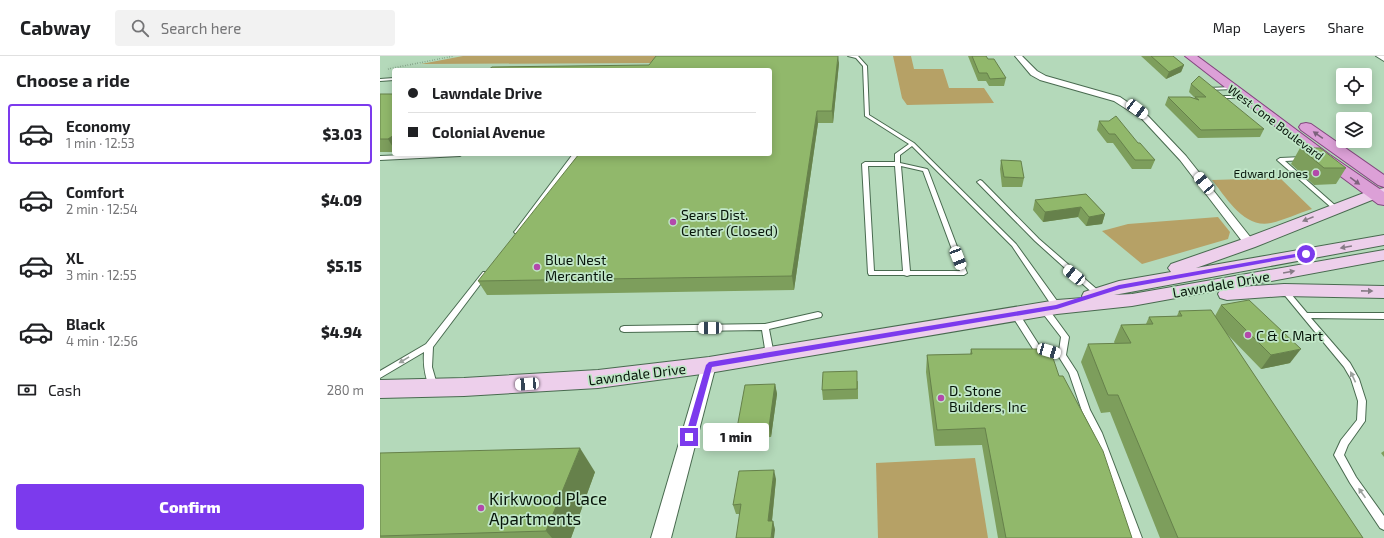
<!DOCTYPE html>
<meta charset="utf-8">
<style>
:root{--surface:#fff;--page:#f2f2f2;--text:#202124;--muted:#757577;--line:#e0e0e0;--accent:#7c3aed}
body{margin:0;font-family:"Exo 2",sans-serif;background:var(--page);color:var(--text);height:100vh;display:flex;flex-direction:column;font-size:15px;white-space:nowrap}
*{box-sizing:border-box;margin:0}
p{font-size:13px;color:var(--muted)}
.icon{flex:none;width:22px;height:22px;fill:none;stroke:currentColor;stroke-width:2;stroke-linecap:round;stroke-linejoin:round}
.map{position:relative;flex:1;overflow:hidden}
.sheet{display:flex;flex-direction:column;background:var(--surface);width:380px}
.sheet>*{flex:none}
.banner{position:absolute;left:12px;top:12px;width:380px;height:88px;border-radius:4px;box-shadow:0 2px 10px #0003;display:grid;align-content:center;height:88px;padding:0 16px;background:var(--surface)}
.controls{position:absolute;left:956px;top:12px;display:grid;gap:8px}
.controls a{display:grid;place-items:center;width:36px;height:36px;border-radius:4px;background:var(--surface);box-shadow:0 2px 10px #0003;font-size:20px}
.end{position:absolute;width:18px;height:18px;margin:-9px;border:5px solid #7c3aed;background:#fff;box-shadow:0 0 0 2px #fff}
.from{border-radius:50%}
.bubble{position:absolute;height:28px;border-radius:4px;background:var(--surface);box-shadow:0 2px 10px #0003;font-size:13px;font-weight:800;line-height:28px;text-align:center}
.car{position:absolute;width:12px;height:24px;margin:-12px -6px;border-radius:5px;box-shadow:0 0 3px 1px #0007;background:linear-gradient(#fff 24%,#345 0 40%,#fff 0 76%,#345 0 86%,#fff 0)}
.banner b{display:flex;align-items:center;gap:14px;height:38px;font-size:15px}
.banner b+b{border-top:1px solid var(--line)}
.banner i{width:10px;height:10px;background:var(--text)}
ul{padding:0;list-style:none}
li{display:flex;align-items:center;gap:12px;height:60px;margin:0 8px 6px;padding:0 8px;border:2px solid transparent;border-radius:4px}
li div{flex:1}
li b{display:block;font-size:15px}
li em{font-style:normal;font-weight:800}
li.active{border-color:var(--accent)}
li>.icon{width:36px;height:36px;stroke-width:1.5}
h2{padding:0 16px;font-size:18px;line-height:48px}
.pay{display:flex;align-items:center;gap:10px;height:44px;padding:0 16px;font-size:15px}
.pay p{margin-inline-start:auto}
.button{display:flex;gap:8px;margin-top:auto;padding:8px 16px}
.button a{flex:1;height:46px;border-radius:4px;background:var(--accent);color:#fff;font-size:16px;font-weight:800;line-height:46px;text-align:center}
header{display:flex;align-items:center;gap:24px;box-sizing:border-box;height:56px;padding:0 20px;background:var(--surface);border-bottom:1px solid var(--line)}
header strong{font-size:19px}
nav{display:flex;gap:22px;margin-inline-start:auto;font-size:14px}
.search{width:280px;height:36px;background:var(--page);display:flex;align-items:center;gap:10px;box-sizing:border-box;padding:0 14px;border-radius:4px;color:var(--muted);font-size:15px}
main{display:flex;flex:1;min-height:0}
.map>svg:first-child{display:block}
</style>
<header>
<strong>Cabway</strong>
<div class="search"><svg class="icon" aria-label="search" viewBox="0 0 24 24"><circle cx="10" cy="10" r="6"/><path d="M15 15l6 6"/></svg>Search here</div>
<nav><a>Map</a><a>Layers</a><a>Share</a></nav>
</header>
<main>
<section class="sheet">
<h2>Choose a ride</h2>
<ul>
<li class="active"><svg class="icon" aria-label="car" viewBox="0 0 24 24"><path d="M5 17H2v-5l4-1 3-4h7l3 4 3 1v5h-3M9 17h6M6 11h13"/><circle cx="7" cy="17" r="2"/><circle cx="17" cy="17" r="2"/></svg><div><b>Economy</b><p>1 min · 12:53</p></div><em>$3.03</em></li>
<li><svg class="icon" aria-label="car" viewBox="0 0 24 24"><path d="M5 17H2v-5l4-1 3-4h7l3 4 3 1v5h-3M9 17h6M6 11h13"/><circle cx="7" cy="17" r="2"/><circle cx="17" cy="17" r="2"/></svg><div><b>Comfort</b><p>2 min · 12:54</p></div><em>$4.09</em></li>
<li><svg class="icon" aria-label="car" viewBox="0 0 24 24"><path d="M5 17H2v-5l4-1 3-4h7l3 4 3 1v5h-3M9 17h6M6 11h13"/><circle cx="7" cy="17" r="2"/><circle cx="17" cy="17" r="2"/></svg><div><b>XL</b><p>3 min · 12:55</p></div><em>$5.15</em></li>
<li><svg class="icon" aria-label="car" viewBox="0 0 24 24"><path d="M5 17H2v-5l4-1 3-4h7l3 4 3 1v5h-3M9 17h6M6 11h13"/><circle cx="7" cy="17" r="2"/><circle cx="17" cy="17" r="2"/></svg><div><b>Black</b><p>4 min · 12:56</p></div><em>$4.94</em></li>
</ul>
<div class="pay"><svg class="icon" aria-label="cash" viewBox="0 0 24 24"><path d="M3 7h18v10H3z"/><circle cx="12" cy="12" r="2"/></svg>Cash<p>280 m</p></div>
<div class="button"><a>Confirm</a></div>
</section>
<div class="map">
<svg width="1004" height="482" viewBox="0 0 1004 482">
<rect width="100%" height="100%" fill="#b4d9ba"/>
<!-- green -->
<g fill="#b6a166">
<polygon points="83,0 279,0 273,7 41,8"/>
<polygon points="513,0 531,0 534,13 563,13 569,32 604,32 614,47 527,49 522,42"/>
<path d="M900,122L932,153C918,157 905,164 891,167C864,173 846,141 832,124Z"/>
<polygon points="838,161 850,176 848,183 762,208 722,175 748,168"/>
<polygon points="595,402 608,482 498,482 496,407"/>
</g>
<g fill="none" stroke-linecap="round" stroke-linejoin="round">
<defs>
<g id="lane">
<path d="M468,0H478L487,10L489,59L534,87L636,188L680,249L681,251L680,253H674L632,190L532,90L520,99V107L547,113L548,114L587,217L584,219H530L527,220L524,219H489L488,217L482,108L485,106H515V98L529,88L485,60L483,10L476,2ZM488,110H515L523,215H494ZM521,110L543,115L580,215H530Z"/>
<polygon points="14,22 14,24 0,25 0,23"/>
<polygon points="853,31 854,31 854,33 827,34 825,33 827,32"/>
<polygon points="835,40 864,40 866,41 864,42 836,42 834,41"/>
<polygon points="50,98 83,98 80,100 0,104 0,100"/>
<polygon points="193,98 199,98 139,177 135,177 134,176 135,175"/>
<polygon points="923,101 925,102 925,104 905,105 957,151 957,153 953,153 897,104 900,102"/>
<polygon points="600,124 602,125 659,183 720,236 721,238 720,240 716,240 655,185 598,127 597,126"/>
<path d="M103,216H107L108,218L53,291L52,311L58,332L57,334L54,335L51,334C45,322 43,310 44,296L0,322V315L46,288Z"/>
<polygon points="902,232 906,232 927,257 1004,257 1004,263 931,262 970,307 979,323 986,345 985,365 968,389 964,399 976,421 1004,460 1004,474 1000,472 970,427 954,399 961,384 977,364 978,345 971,323 964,311 902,236 901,234"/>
<polygon points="661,251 667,251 689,281 686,299 697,316 710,354 722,377 762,482 752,482 714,378 702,355 689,317 679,301 653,293 631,258 632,256 638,256 659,289 679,295 681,281 661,255 660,253"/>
<polygon points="438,256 441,257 442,259 441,261 389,273 394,299 393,301 387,301 386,299 382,274 244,276 241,275 240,273 241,271 244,270 385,268"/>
</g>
<g id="street">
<polygon points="635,0 642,0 657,15 666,20 740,41 768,60 806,100 875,187 873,189 865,189 800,104 762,63 734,45 660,24 651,19"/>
<polygon points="996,0 1004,0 1004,5"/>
<polygon points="329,303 334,305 336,309 291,482 271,482 322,309 324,305"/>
</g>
<polygon id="secondary" points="1004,132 1004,142 997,142 875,191 816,212 1004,179 1004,189 734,239 752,238 1004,194 1004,204 859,231 904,228 1004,230 1004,242 904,240 847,244 840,242 838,238 840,234 752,250 677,258 329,317 218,332 84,340 0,342 0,324 84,322 218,314 329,301 677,244 703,242 702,240 704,236 739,225 791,216 788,212 791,208 863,183 989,135"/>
<g id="primary">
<polygon points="805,0 817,0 950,99 1004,136 1004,149 998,148 940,105"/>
<polygon points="926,67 931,68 1004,119 1004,131 998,129 921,74 919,71 921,68"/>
</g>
</defs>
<!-- lane casing -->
<use href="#lane" stroke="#486a4f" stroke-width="2"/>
<!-- street casing -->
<use href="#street" stroke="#486a4f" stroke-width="2"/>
<!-- secondary casing -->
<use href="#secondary" stroke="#486a4f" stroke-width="2"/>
<!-- primary casing -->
<use href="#primary" stroke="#82467e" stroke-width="2"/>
<!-- path -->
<polyline stroke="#65806a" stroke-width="1.5" stroke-dasharray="0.5 2" stroke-linecap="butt" points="8,13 74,0"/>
<!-- lane -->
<use href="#lane" fill="#fff" fill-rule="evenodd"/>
<!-- street -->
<use href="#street" fill="#fff" fill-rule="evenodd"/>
<!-- secondary -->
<use href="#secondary" fill="#edcfeb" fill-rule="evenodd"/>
<!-- primary -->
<use href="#primary" fill="#dca0d7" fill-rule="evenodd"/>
</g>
<!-- wall -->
<g fill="#7d9e5c">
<polygon points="588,0 606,0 608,3 626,22 624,30 609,30 606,25 598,25"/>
<polygon points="761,0 793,0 804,9 801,16 786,23"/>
<polygon points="459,7 453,67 438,67 414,234 107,239 98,225"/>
<polygon points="811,28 884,73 880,81 818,82 785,49 788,41 815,42 809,36"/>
<rect x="0" y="38" width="14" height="58"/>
<polygon points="719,65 729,65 758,87 775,104 771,113 752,113 733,87 727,87 717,74"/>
<polygon points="920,92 966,112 956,128 934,129 911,108"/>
<polygon points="621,104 644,122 642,131 622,131 620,113"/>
<polygon points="706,138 725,158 722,168 706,170 698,161 663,166 653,154 655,144"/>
<polygon points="841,249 910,307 881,313 846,277 983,482 780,482 730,356 721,357 701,306 708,288 735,288 734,286 741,269 766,268 769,261 797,260 799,255 835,260"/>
<polygon points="591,293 679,320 752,482 618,482 602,389 555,390 546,316 547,299 590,298"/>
<polygon points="478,325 478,343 443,344 442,334"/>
<polygon points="395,328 397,338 391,381 360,382 357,372"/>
<polygon points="1004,395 1004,401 1001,397"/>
<polygon points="0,397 215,416 191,482 0,482"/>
<polygon points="396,423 392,465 393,465 395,474 360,458 356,458 353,449"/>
</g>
<!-- shaded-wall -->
<g fill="#66814b">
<polygon points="458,0 459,7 453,67 452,55"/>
<polygon points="804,9 801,16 786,23 789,16"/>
<polygon points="437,55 438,67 414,234 412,220"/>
<polygon points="14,79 14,93 8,83"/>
<polygon points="701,151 698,161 663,166 665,156"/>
<polygon points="725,158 722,168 706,170 709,161"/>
<polygon points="921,293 910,307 881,313 891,299"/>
<polygon points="395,328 397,338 391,381 389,371"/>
<polygon points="200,392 215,416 191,482 172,482 166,475"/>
<polygon points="394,414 396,423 391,474 388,465"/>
<polygon points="393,465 395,474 394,482 391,482"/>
</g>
<!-- building -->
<g fill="#91b86b" stroke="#66814b">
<polygon points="276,0 458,0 452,55 437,55 412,220 98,225 199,98 390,98 390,14 108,14 112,11 269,9"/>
<polygon points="592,0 606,0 608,3 614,3 626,22 610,23 607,17 599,17"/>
<polygon points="771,0 793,0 804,9 789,16"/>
<polygon points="819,20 884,73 821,74 788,41 810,41 819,44 815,41 826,41 811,28"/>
<polygon points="0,38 14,38 14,79 8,83 0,83"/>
<polygon points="736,60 758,87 760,87 775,104 755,104 735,78 729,78 719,65 729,65"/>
<polygon points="920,92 940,92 966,112 944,112"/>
<polygon points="621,104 641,105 644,122 624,121"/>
<polygon points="706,138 725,158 709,161 701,151 665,156 655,144"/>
<polygon points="869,244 921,293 891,299 841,249"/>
<polygon points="831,254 983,482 798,482 738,339 728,339 708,288 751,287 741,269 773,268 769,261 802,260 799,255"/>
<polygon points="591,293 670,293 679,320 683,320 723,395 752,482 626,482 605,372 557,374 547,299 592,298"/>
<polygon points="477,315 477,333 442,334 443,316"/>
<polygon points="395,328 389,371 357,372 365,329"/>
<polygon points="200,392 166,475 0,480 0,397"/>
<polygon points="394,414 388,465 393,465 391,482 356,482 361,448 353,449 359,415"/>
</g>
<!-- one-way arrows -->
<defs><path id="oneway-solid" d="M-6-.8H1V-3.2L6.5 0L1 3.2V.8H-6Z"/></defs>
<g fill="#7c617b">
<use href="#oneway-solid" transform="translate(938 79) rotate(-145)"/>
<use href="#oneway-solid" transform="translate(975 125) rotate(36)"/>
</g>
<g fill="#867b86">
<use href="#oneway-solid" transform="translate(928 163) rotate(158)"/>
<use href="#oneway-solid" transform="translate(966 191) rotate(170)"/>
<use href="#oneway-solid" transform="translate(909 216) rotate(-10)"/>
<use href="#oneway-solid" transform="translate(987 235) rotate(1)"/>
</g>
<g fill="#9ca19d">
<use href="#oneway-solid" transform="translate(24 304) rotate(149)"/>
<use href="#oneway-solid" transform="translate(973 321) rotate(-115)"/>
<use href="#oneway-solid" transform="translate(982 437) rotate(-125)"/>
</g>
<!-- route -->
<polygon fill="#7c3aed" points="926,196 928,197 928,199 740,233 677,253 332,311 313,381 309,385 305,381 326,309 329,306 676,249 739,229"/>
<!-- markers -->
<g fill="#b349ab" stroke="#c0e6c7" stroke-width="1.5">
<circle cx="936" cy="117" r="4"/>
<circle cx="293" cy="166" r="4"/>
<circle cx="157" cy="211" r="4"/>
<circle cx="868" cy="279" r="4"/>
<circle cx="561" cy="342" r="4"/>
<circle cx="101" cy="452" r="4"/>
</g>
<g text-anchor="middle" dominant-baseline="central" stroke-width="3.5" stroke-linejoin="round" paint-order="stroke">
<!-- far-street labels -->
<g font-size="12" fill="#07150a" stroke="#c0e6c7">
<text transform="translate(896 66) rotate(37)">West Cone Boulevard</text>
</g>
<!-- far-poi labels -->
<g font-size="12" fill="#07150a" stroke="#c0e6c7" text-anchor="end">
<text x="928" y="117">Edward Jones</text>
</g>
<!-- poi labels -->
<g font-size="14" fill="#07150a" stroke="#c0e6c7" text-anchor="start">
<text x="301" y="158">Sears Dist.<tspan x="301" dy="16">Center (Closed)</tspan></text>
<text x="165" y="203">Blue Nest<tspan x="165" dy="16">Mercantile</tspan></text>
<text x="876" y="279">C &amp; C Mart</text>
<text x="569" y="334">D. Stone<tspan x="569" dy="16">Builders, Inc</tspan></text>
</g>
<!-- street labels -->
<g font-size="14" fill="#07150a" stroke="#c0e6c7">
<text transform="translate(841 228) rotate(-10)">Lawndale Drive</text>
<text transform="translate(257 318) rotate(-7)">Lawndale Drive</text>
</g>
<!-- near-poi labels -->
<g font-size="17" fill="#07150a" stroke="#c0e6c7" text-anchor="start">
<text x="109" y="442">Kirkwood Place<tspan x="109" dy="20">Apartments</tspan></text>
</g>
</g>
</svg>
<div class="controls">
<a><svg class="icon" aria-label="locate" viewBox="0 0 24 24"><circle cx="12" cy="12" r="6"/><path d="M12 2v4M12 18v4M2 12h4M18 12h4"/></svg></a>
<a><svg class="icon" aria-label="layers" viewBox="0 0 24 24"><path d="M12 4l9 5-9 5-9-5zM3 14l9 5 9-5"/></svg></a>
</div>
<i class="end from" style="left:926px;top:198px"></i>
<i class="end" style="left:309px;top:381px"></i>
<div class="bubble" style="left:323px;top:367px;width:66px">1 min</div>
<i class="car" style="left:757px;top:53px;rotate:127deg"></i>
<i class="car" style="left:824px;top:127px;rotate:320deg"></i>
<i class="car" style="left:578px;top:202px;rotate:159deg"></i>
<i class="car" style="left:694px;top:219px;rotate:309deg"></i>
<i class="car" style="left:330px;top:272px;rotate:270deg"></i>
<i class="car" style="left:669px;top:295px;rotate:106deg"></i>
<i class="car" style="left:147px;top:328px;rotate:266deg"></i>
<div class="banner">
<b><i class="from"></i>Lawndale Drive</b>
<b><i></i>Colonial Avenue</b>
</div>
</div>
</main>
